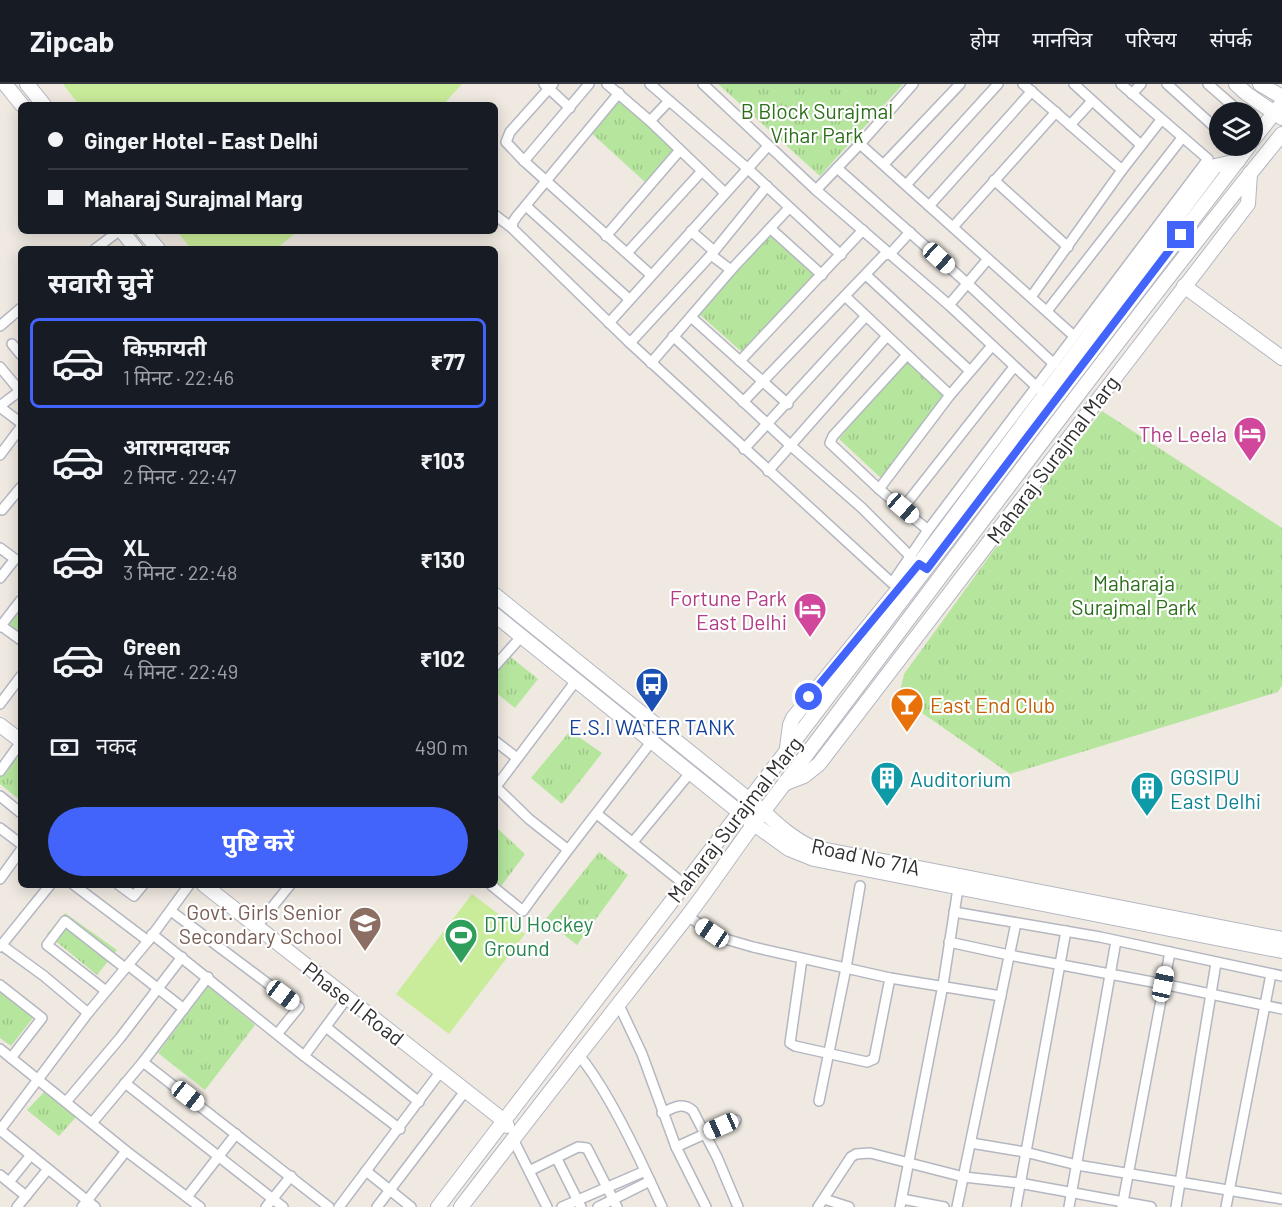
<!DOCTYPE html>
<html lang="hi">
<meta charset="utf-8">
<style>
:root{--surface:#171b24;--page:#20242c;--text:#f1f3f6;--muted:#9ea1a6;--line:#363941;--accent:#4264fb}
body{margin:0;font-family:Barlow,"Noto Sans Devanagari",sans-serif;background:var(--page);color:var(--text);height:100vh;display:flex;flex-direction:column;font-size:22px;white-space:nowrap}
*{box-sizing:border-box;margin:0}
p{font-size:20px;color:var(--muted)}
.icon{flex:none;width:33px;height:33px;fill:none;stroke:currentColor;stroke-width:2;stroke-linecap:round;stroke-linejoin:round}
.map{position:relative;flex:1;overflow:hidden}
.side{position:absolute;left:18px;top:162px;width:480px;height:642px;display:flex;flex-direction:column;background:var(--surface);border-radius:9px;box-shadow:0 3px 15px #0003}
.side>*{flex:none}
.top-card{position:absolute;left:18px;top:18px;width:480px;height:132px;border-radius:9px;box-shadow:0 3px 15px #0003;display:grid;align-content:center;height:132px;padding:0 30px;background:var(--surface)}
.fabs{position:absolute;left:1209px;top:18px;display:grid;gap:12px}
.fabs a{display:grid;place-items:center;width:54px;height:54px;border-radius:50%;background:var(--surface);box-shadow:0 3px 15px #0003;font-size:30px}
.end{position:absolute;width:27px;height:27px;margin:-14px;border:8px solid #4264fb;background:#fff;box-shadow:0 0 0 3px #fff}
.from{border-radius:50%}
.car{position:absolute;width:18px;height:36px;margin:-18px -9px;border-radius:8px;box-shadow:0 0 4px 2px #0007;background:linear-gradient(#fff 24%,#345 0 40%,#fff 0 76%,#345 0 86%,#fff 0)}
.top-card b{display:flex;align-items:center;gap:21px;height:57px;font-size:22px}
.top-card b+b{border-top:2px solid var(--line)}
.top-card i{width:15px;height:15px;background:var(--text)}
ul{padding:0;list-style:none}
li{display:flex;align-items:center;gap:18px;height:90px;margin:0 12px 9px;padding:0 18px;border:3px solid transparent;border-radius:9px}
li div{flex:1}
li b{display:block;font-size:22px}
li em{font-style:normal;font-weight:700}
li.selected{border-color:var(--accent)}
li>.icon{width:54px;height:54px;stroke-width:1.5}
h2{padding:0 30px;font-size:27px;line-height:72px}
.pay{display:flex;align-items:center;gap:15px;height:66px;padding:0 30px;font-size:22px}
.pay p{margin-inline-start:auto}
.primary-button{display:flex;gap:12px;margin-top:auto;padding:12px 30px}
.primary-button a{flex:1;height:69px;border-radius:36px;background:var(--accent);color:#fff;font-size:24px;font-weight:700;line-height:69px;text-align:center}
header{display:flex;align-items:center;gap:36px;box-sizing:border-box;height:84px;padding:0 30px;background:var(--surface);border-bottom:2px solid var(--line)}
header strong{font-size:28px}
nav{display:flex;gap:33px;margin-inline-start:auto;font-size:21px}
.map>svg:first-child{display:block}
</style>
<header>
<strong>Zipcab</strong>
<nav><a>होम</a><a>मानचित्र</a><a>परिचय</a><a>संपर्क</a></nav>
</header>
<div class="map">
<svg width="1282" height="1123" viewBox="0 0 1282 1123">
<defs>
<pattern id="park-tufts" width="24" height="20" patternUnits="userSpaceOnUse" patternTransform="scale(1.5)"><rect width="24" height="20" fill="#b6e59e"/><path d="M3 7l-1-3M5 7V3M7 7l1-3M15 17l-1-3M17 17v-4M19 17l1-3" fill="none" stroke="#9dc588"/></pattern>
</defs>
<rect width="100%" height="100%" fill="#efe9e1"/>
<!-- park -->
<g fill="url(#park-tufts)">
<polygon points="718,0 903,0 820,92"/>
<polygon points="622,8 682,60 646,99 587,45"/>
<polygon points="774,148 817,191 743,269 697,228"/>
<polygon points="905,276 944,312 882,395 839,355"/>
<polygon points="1102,327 1282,444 1282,601 1278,608 1010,690 899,613 904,590 991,470"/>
<polygon points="16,528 21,532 21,555 5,543"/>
<polygon points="507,570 538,595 515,624 495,608 495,586"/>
<polygon points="570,647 602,669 562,720 531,694"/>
<polygon points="16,667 21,670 21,717 0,700 0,688"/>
<polygon points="496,743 525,770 499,805 495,801"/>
<polygon points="599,768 628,791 577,861 545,836"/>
<polygon points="65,829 117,866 97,891 47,850"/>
<polygon points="208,902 255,941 205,1006 158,969"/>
<polygon points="0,903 36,930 11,962 0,954"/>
<polygon points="46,1006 76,1033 59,1052 27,1026"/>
</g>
<!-- pitch -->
<g fill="#c9ec9a">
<polygon points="63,0 462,0 443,21 79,21"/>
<polygon points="177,147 298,147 276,165 191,165"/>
<polygon points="472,810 525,850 449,950 396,910"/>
</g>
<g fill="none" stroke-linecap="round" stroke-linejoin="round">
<defs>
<g id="street">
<polyline points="544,0 570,24"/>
<polyline points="553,0 510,48 506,58 524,77 651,191"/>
<polyline points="607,0 650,37 725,109"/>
<polyline points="650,0 747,84 841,171"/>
<polyline points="703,0 816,106 949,221 1039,305"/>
<polyline points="1023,0 1122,86"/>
<polyline points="1074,0 1141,61"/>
<polyline points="1167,0 1220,48"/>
<polyline points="1208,0 1240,28"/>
<polyline points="1132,10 1141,0"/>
<polyline points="650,37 669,17"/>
<polyline points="1070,41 1092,17"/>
<polyline points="860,60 1074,252"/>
<polyline points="524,77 589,0"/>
<polyline points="884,80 960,0"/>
<polyline points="837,84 968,200 1054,280"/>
<polyline points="994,96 1068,163"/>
<polyline points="906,101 998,0"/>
<polyline points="816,106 860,60 913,0"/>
<polyline points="526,122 629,215"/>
<polyline points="929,122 1032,7"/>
<polyline points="495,131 512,144 630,259 892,499 928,446 1208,75 1121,0"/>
<polyline points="953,143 1056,28"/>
<polyline points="512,144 513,138 517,132 619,9"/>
<polyline points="771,145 822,191"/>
<polyline points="691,147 714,167"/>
<polyline points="606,152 680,66"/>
<polyline points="95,165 119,147"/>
<polyline points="627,169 702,87"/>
<polyline points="711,171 731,186"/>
<polyline points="866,191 970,287"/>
<polyline points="846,213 950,311"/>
<polyline points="1031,213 1122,86 1161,36"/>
<polyline points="949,221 988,175"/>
<polyline points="1047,227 1182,54"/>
<polyline points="691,233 788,320"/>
<polyline points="609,239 768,62"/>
<polyline points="0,242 21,224"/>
<polyline points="673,252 790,361 862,424 911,473"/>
<polyline points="630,259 711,171 767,102"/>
<polyline points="12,260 21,271"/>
<polyline points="907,271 833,352 830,359 879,405 928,446"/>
<polyline points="740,277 863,146"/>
<polyline points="651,279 731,186 789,124"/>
<polyline points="0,283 20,307"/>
<polyline points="743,318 884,171 890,170 910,148"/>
<polyline points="0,322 21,306"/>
<polyline points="0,323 21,339"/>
<polyline points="744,365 866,232"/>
<polyline points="0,371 21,343"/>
<polyline points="768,387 887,252"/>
<polyline points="879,405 950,311 991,263"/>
<polyline points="903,424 1014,283"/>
<polyline points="2,426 21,403"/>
<polyline points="0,464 15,475 0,494"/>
<polyline points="0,541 21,556"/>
<polyline points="0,543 21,516"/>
<polyline points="495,582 521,553"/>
<polyline points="0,620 21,592"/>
<polyline points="495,657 517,674"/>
<polyline points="0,687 21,658"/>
<polyline points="496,703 529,735 567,765"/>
<polyline points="495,704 575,598"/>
<polyline points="0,712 21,729"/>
<polyline points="597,730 684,800"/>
<polyline points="0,744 21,760"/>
<polyline points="633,758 690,689"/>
<polyline points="0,795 21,766"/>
<polyline points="74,801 148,857"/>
<polyline points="119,801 134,812 143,801"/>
<path d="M491,801L523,827C564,769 609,714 651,658"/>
<polyline points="171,827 299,923 278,949"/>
<polyline points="954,828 1100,853 1282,892"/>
<polyline points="687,832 722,854 753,863 890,894 1001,912"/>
<polyline points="257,842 290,801"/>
<polyline points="152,850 304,972 400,1045"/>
<polyline points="949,858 1009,871 1163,900 1282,925"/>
<polyline points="0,860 44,892 88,929"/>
<polyline points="0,863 50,801"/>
<polyline points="802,875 790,959 795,962 867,978 874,975 875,970 890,894"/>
<polyline points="128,881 184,925"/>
<polyline points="0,901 42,934 11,974"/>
<polyline points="106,907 47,861 65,837 125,884"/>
<polyline points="618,919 642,970 676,1063 706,1123"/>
<polyline points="326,943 419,1018"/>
<polyline points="0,965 126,1067 200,1123"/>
<path d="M578,970C605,1002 632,1058 650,1097L598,1123"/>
<polyline points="304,972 347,914"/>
<polyline points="143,978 329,1123"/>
<polyline points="125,999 283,1123"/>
<polyline points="819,1017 846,884 860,802"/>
<polyline points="66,1018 120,954 182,873"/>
<path d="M662,1029C673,1024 683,1017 693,1027L717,1073L738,1123"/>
<polyline points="92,1039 143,978 208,893"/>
<polyline points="0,1046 88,929 148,857 189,801"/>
<polyline points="0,1046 95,1123"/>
<polyline points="513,1055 547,1123"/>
<polyline points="971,1059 1025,1068 1077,1081 1282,1115"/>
<polyline points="676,1063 736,1036"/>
<polyline points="557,1075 581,1123"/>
<polyline points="366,1087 411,1123"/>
<polyline points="529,1087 578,1063 587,1064 617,1123"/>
<polyline points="0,1091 26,1112"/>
<polyline points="650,1097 662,1123"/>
<polyline points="9,1098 31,1071"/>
<polyline points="187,1113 236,1050"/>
<polyline points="824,1115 849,1123"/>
<polyline points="902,1115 944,1123"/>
<polyline points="17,1123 48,1085"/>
<polyline points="82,1123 126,1067"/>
<polyline points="266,1123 291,1092"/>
<polyline points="339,1123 441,987"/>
<polyline points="377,1123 466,1006"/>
<polyline points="562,1123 645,1087"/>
<polyline points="818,1123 851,1073 856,1070 870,1069 964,1093 1019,1099 1151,1123"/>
<polyline points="900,1123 943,901 959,798"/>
<polyline points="957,1123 1016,839"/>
<polyline points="1016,1123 1066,847"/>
<polyline points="1069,1123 1116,857"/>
<polyline points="1122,1123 1170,868"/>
<polyline points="1176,1123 1216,879"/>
<polyline points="1226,1123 1271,890"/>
</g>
<g id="secondary">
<polyline points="5,0 22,21"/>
<polyline points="27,0 44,21"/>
<polyline points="1236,0 1247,10 1282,34"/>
<polyline points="1260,0 1282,13"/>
<polyline points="1252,57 1282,19"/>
<polyline points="122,147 136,165"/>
<polyline points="143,147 158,165"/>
<polyline points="1184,202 1282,274"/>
<path d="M495,511L763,727C778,741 792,754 811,763L1282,855"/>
<polyline points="495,531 754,740 789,765 814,775 1282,867"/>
<polyline points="0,641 21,657"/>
<polyline points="787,664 790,641 793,634 919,480 1215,82 1238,77"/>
<polyline points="786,699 804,692 819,680 1248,120 1250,89"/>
<polyline points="204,801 503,1036 507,1042"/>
<polyline points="438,1123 1249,62"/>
<path d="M461,1123C535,1026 611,930 686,834C714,798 738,760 766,724C937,499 1104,270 1282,50"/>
</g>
</defs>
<!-- street casing -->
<use href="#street" stroke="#b4b7c1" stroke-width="12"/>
<!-- secondary casing -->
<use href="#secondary" stroke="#b4b7c1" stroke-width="16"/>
<!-- street -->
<use href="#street" stroke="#fff" stroke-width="9"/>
<!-- secondary -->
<use href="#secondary" stroke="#fff" stroke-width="14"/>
</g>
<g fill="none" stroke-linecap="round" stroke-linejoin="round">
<!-- route -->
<polyline stroke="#4264fb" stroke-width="8" points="809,613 919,480 927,485 1181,151"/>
</g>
<!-- icons -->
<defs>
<symbol id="hotel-pin" viewBox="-11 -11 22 30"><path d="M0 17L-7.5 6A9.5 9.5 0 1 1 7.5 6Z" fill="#d1479c" stroke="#fff"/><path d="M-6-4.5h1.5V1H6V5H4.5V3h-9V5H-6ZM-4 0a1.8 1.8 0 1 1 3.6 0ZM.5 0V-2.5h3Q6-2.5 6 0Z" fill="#fff"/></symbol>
<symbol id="bus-pin" viewBox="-11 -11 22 30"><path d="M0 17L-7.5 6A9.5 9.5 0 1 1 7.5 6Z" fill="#1a4fb4" stroke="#fff"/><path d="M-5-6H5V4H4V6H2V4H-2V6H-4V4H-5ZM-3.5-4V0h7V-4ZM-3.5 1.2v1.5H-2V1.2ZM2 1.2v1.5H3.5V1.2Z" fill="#fff"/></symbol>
<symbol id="bar-pin" viewBox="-11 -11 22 30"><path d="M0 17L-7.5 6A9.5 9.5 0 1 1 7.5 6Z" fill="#e8710a" stroke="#fff"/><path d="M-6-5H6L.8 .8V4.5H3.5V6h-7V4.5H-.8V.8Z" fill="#fff"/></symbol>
<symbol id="building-pin" viewBox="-11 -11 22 30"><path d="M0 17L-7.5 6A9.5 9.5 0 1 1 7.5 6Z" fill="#0f9aa8" stroke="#fff"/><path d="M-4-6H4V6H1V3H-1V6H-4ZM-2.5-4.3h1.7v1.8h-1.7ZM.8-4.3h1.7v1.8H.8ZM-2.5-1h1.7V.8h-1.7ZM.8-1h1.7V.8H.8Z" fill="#fff"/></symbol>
<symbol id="school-pin" viewBox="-11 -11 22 30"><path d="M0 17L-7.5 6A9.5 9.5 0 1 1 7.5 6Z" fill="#8d6e63" stroke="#fff"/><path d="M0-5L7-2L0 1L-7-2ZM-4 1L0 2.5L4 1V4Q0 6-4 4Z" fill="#fff"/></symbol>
<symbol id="stadium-pin" viewBox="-11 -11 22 30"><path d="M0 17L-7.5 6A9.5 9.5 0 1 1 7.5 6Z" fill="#2e9e5b" stroke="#fff"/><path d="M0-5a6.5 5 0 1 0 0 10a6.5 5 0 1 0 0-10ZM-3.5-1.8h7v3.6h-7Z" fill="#fff"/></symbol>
</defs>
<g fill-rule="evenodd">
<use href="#hotel-pin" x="1231" y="330" width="38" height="52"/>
<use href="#hotel-pin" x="791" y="506" width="38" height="52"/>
<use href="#bus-pin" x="633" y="581" width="38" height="52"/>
<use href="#bar-pin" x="888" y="601" width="38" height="52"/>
<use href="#building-pin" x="868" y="675" width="38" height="52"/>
<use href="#building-pin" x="1128" y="685" width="38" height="52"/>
<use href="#school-pin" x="346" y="820" width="38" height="52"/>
<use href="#stadium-pin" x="442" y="832" width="38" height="52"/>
</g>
<g text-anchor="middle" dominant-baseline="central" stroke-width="4.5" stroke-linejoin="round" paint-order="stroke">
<!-- park labels -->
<g font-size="21" fill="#2c6e1b" stroke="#fff">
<text x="817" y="26">B Block Surajmal<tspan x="817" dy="24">Vihar Park</tspan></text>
<text x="1134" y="498">Maharaja<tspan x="1134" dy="24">Surajmal Park</tspan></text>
</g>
<!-- hotel labels -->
<g font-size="21" fill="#b23c85" stroke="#fff" text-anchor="end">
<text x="1227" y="349">The Leela</text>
<text x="787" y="513">Fortune Park<tspan x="787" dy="24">East Delhi</tspan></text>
</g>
<!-- street labels -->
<g font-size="21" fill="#2e2e2e" stroke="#fff">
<text transform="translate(1052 375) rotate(-53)">Maharaj Surajmal Marg</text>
<text transform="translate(734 735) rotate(-52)">Maharaj Surajmal Marg</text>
<text transform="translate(866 772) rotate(12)">Road No 71A</text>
<text transform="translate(354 919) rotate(38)">Phase II Road</text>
</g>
<!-- food labels -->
<g font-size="21" fill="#c56008" stroke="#fff" text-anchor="start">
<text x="930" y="620">East End Club</text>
</g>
<!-- transit labels -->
<g font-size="21" fill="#164399" stroke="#fff">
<text x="652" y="642">E.S.I WATER TANK</text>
</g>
<!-- culture labels -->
<g font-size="21" fill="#0d838f" stroke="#fff" text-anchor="start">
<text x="1170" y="692">GGSIPU<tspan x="1170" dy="24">East Delhi</tspan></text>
<text x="910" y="694">Auditorium</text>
</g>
<!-- education labels -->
<g font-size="21" fill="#785e54" stroke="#fff" text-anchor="end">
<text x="342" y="827">Govt. Girls Senior<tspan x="342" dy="24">Secondary School</tspan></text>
</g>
<!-- leisure labels -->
<g font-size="21" fill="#27864d" stroke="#fff" text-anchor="start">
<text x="484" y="839">DTU Hockey<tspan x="484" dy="24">Ground</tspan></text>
</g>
</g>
</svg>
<div class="fabs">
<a><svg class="icon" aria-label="layers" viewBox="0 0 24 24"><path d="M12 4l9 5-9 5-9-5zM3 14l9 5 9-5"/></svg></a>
</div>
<i class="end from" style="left:809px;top:613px"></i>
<i class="end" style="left:1181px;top:151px"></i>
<i class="car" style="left:939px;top:174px;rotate:132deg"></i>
<i class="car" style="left:903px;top:424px;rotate:131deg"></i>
<i class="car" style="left:712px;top:849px;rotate:304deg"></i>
<i class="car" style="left:1163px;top:900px;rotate:12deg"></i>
<i class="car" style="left:283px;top:911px;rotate:127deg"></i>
<i class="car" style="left:188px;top:1012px;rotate:128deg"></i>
<i class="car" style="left:721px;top:1042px;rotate:246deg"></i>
<div class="top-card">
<b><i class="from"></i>Ginger Hotel - East Delhi</b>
<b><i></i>Maharaj Surajmal Marg</b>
</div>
<section class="side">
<h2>सवारी चुनें</h2>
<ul>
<li class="selected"><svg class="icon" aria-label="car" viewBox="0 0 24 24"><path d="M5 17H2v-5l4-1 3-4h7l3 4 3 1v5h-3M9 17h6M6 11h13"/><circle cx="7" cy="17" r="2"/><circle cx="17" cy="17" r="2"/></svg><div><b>किफ़ायती</b><p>1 मिनट · 22:46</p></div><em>₹77</em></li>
<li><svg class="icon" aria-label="car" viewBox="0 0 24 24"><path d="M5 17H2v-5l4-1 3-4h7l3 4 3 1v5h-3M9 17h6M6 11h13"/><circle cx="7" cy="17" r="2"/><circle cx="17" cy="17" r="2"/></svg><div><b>आरामदायक</b><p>2 मिनट · 22:47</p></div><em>₹103</em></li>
<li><svg class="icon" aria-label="car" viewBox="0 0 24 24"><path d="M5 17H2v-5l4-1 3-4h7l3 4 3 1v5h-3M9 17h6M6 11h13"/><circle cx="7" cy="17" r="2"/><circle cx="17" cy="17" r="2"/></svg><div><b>XL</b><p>3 मिनट · 22:48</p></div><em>₹130</em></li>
<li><svg class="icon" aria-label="car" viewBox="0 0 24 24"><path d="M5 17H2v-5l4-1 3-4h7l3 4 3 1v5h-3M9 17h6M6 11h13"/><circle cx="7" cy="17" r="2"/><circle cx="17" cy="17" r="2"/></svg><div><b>Green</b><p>4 मिनट · 22:49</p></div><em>₹102</em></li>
</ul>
<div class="pay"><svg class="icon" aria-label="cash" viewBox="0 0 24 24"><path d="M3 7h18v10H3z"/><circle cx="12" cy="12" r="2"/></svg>नकद<p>490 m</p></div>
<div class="primary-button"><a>पुष्टि करें</a></div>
</section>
</div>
